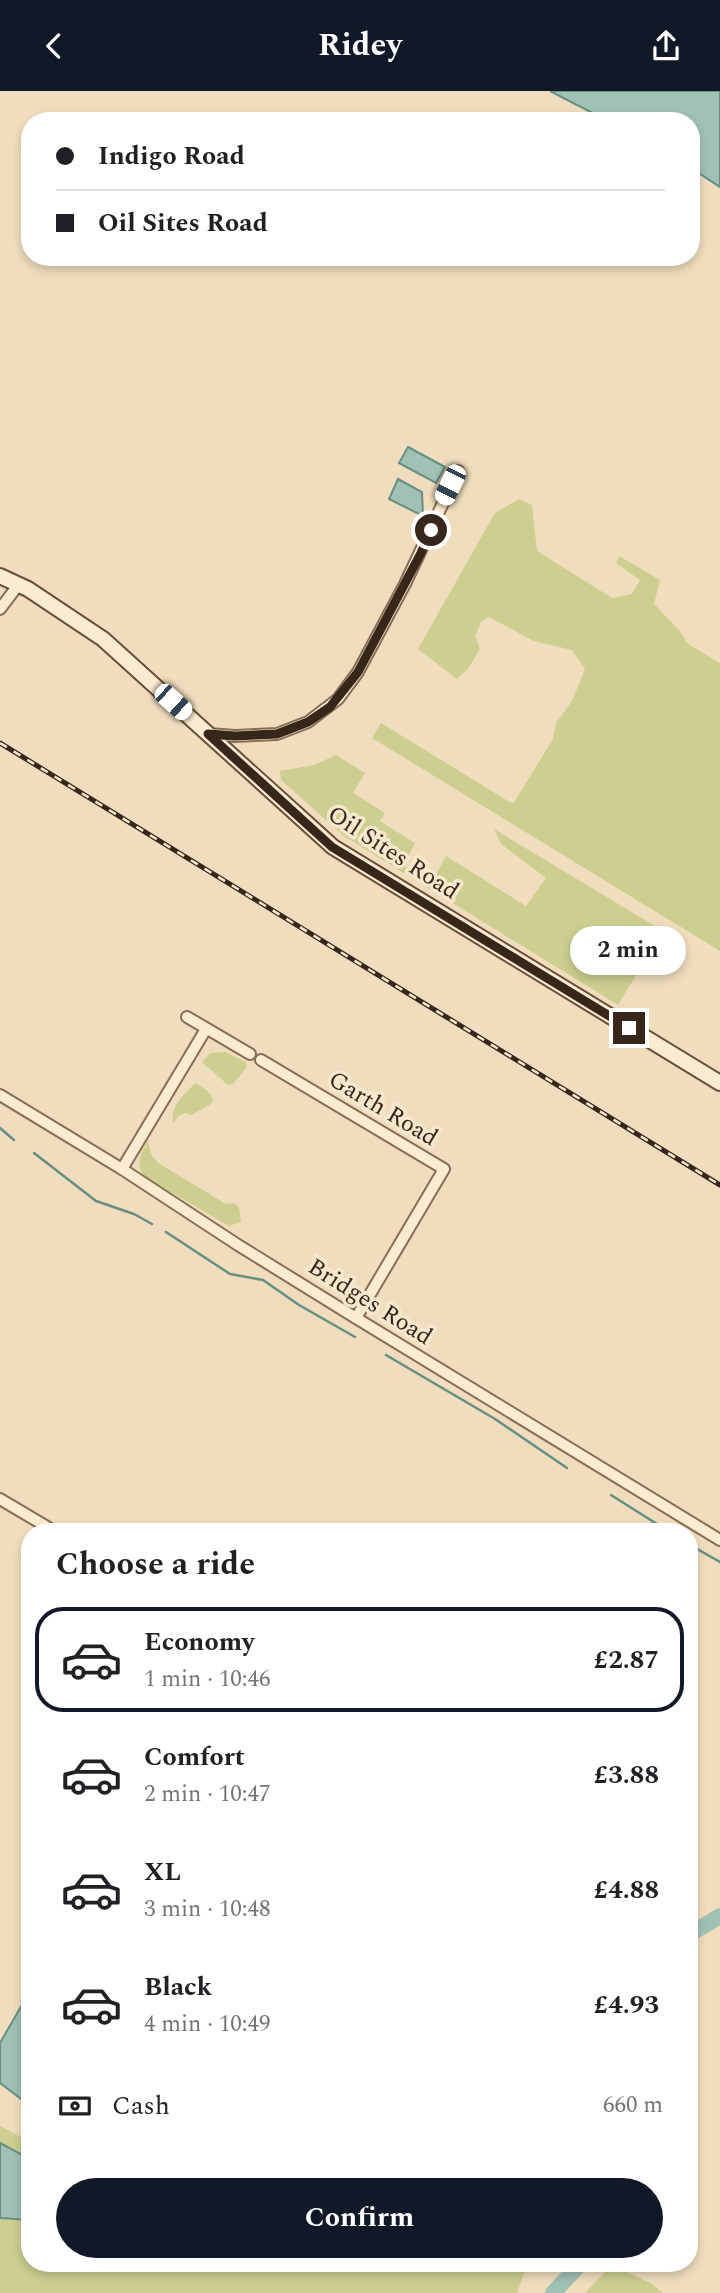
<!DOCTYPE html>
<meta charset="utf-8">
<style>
:root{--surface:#fff;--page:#f2f2f2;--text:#202124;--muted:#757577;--line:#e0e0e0;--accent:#111827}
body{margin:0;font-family:Spectral,serif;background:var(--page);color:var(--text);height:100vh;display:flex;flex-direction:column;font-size:26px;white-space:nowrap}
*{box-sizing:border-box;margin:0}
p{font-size:23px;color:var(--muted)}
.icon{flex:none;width:38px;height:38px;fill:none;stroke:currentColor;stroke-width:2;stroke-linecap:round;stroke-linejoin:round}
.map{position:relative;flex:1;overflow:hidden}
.drawer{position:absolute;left:21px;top:1432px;width:677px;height:749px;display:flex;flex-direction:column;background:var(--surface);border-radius:28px;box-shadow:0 4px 10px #0003}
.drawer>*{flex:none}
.hud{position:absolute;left:21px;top:21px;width:679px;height:154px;border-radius:28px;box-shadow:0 4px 10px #0003;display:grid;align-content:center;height:154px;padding:0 35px;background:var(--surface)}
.end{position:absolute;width:32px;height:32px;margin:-16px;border:9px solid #37271b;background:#fff;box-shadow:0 0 0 4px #fff}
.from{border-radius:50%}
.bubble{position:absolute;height:49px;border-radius:24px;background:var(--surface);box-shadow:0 4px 10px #0003;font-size:23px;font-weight:700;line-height:49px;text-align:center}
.car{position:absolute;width:21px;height:42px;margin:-21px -10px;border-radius:9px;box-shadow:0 0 5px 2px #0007;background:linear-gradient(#fff 24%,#345 0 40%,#fff 0 76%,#345 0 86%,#fff 0)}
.hud b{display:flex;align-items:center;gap:24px;height:66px;font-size:26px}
.hud b+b{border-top:2px solid var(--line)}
.hud i{width:18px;height:18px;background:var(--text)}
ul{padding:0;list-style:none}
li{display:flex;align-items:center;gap:21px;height:105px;margin:0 14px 10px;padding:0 21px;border:4px solid transparent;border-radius:28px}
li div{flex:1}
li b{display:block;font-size:26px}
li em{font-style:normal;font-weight:700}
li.active{border-color:var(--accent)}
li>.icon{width:63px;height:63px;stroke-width:1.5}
h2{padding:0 35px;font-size:32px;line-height:84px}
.pay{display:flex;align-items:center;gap:18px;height:77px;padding:0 35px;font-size:26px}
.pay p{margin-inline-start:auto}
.action{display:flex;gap:14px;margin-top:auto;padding:14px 35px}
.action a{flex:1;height:80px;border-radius:42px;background:var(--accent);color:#fff;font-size:28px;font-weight:700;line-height:80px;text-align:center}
header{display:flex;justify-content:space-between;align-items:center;height:91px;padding:0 35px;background:var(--accent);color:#fff;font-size:32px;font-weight:700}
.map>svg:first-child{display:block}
</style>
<header><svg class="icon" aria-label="back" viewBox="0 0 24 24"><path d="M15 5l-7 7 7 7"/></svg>Ridey<svg class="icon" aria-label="share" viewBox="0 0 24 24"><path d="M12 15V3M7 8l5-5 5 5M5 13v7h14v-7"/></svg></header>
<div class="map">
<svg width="720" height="2202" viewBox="0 0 720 2202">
<rect width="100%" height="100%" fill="#f0ddbd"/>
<!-- green -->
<g fill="#cccf90">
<polygon points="519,408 532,414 537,460 612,507 632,503 640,489 616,472 619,465 660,489 654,513 679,539 688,553 720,572 720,860 372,647 381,632 513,713 553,648 556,632 572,610 585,578 572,559 534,550 489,526 481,531 475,545 480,558 468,578 457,588 418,558 495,422"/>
<polygon points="336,664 365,682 353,702 385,722 380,730 415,752 404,774 432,791 446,765 526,815 546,787 501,753 494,738 663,840 618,914 344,745 281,689 280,680 314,674"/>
<polygon points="225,961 246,971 246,977 233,993 228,994 202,971 210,962"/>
<path d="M195,992L207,999L213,1008L211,1013L191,1024L186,1022L178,1025L173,1032C171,1013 184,1004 195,992Z"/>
<path d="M148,1050L151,1063L158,1072L226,1113L234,1112L239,1116L241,1131L229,1135L145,1086C135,1074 140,1063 148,1050Z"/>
<polygon points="0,2035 30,2051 30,2172 528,2172 517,2202 0,2202"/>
<polygon points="612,2174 652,2193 663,2202 585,2202"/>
</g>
<!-- water -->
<g fill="#a1c1b5" stroke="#688f83" stroke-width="2">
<polygon points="550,0 720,0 720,96 691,77 691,30 608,30"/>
<polygon points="408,356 445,376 436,392 399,372"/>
<polygon points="398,388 422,401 423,425 389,408"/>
<polygon points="30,1900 30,2013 29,2014 0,1992 0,1952"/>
<polygon points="0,2052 30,2068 30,2129 0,2127"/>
</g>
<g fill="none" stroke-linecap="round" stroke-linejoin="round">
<!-- stream -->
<g stroke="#688f83" stroke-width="2.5">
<polyline points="0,1037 14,1049"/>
<polyline points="34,1062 96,1110 134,1123 152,1133"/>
<polyline points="166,1141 230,1183 263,1189 299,1214 355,1246"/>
<polyline points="386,1264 495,1328 567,1377"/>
<polyline points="611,1404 668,1440"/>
<polyline points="690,1454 720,1471"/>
</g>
<!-- river -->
<g stroke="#a1c1b5" stroke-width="16">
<polyline points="690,1843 720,1825"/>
<polyline points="553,2202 581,2172"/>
</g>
<defs>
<g id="street">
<polyline points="0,518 19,493"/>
<polyline points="208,643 235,645 277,643 308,631 338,608 358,581 405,493 458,380"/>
<polyline points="187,926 250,963"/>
<polyline points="261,969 444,1078 356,1227"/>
<polyline points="0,1004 122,1078 238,1154 356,1227 720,1449"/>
<polyline points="122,1078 206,938"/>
<polyline points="0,1408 54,1440"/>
</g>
<polyline id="secondary" points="0,485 28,498 103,548 333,756 720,992"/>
</defs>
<!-- street casing -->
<use href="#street" stroke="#896d55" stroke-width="14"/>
<!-- secondary casing -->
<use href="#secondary" stroke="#6b4e38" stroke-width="18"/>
<!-- street -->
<use href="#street" stroke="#fbebd0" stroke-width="10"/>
<!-- secondary -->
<use href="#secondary" stroke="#fbebd0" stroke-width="14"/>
<defs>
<polyline id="rail" points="0,652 720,1094"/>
</defs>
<!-- rail casing -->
<use href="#rail" stroke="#37271b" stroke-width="5"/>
<!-- rail -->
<use href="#rail" stroke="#f7e8cd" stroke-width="2.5" stroke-dasharray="8" stroke-linecap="butt"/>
</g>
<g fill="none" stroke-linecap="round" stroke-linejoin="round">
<!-- route -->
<polyline stroke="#37271b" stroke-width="9" points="431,439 421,462 358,581 330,616 308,631 277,643 235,645 208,643 332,756 629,937"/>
</g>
<g text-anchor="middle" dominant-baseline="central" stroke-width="7" stroke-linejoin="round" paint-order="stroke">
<!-- street labels -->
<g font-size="24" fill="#37271b" stroke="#f7e8cd">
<text transform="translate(393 762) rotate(33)">Oil Sites Road</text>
<text transform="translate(383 1018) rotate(31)">Garth Road</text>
<text transform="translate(370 1211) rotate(32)">Bridges Road</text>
</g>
</g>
</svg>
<i class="end from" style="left:431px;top:439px"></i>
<i class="end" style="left:629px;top:937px"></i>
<div class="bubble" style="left:570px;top:835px;width:116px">2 min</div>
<i class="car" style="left:450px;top:394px;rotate:206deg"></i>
<i class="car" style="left:173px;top:611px;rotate:132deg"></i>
<div class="hud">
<b><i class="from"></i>Indigo Road</b>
<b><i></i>Oil Sites Road</b>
</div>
<section class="drawer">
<h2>Choose a ride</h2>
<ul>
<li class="active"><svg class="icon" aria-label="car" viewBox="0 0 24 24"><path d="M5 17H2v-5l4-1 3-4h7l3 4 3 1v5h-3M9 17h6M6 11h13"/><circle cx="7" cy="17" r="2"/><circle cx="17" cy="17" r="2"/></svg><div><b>Economy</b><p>1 min · 10:46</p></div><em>£2.87</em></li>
<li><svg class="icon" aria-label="car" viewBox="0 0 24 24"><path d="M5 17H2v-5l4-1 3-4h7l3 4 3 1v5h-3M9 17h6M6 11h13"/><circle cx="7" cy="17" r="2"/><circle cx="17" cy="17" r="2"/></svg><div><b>Comfort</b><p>2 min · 10:47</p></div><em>£3.88</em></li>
<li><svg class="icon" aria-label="car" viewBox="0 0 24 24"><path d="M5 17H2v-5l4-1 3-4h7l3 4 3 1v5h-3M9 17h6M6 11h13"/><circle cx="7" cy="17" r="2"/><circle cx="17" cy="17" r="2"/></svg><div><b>XL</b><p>3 min · 10:48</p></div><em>£4.88</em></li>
<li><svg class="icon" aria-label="car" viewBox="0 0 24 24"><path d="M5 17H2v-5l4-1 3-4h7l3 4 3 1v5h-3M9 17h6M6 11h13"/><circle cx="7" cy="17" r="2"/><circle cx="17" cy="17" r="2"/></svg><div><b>Black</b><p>4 min · 10:49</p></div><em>£4.93</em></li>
</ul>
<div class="pay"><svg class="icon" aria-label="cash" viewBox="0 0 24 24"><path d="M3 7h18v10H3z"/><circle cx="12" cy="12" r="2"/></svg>Cash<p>660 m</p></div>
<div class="action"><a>Confirm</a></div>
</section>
</div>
